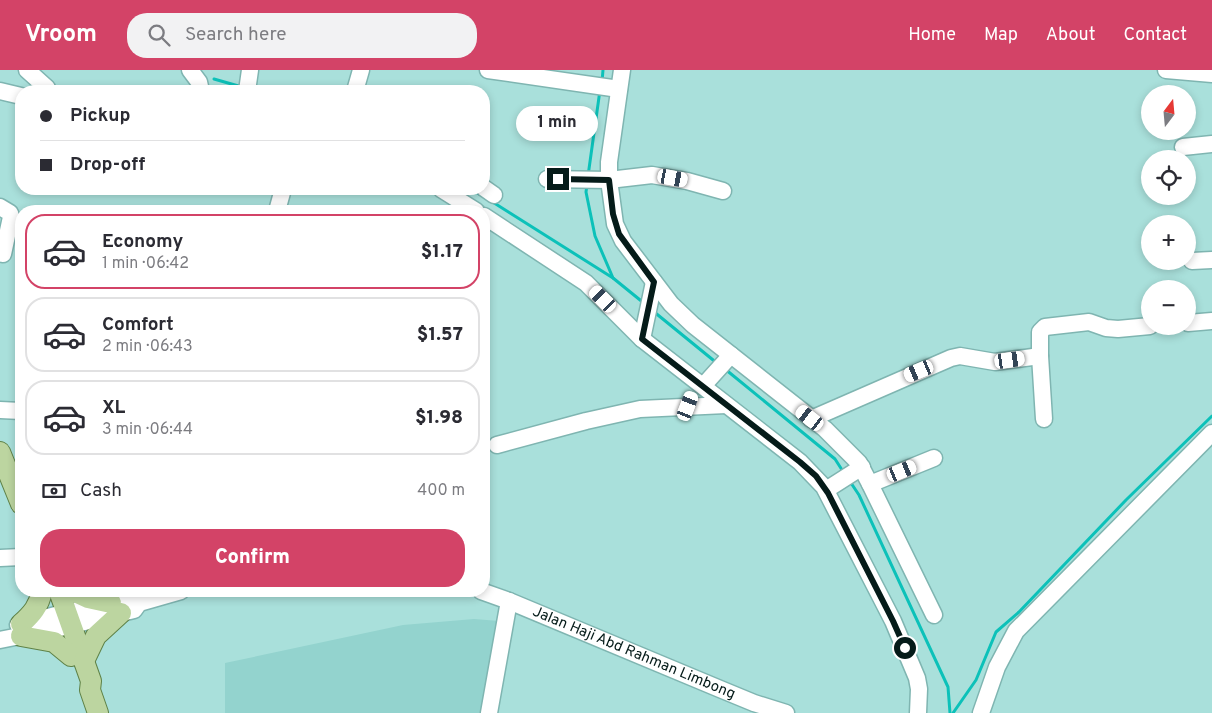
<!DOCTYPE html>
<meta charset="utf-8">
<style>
:root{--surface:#fff;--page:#f2f2f3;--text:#2b2b33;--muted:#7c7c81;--line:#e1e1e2;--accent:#d34367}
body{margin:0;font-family:Overpass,sans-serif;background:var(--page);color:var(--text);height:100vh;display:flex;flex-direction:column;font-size:19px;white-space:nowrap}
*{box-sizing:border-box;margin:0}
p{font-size:16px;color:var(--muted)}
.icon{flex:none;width:28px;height:28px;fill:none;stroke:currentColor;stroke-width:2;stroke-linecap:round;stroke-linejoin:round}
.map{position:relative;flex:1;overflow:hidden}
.sheet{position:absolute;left:15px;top:135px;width:475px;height:392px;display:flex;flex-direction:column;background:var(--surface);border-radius:20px;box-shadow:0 2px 8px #0003}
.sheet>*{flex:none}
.hud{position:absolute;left:15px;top:15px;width:475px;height:110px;border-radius:20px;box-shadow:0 2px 8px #0003;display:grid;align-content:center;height:110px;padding:0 25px;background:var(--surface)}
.needle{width:32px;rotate:16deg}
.controls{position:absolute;left:1141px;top:15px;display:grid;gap:10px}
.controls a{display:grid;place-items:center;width:55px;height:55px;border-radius:50%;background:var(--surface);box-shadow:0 2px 8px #0003;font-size:25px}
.end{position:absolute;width:22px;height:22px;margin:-11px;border:6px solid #051b19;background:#fff;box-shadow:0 0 0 2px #fff}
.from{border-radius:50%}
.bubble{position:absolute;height:35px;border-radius:18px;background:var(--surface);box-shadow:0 2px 8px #0003;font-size:16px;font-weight:800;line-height:35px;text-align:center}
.car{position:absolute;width:15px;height:30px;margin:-15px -8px;border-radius:6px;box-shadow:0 0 4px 1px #0007;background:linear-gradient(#fff 24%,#345 0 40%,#fff 0 76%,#345 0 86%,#fff 0)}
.hud b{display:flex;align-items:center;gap:18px;height:48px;font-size:19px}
.hud b+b{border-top:1px solid var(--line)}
.hud i{width:12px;height:12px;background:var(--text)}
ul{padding:9px 0 0;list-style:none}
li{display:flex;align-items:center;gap:15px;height:75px;margin:0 10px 8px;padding:0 15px;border:2px solid var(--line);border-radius:20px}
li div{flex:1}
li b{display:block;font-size:19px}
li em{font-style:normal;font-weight:800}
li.on{border-color:var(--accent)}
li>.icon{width:45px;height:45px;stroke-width:1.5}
.pay{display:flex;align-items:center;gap:12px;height:55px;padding:0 25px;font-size:19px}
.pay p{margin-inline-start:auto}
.primary-button{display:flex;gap:10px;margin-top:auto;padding:10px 25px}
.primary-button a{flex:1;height:58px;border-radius:20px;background:var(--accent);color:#fff;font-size:20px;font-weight:800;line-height:58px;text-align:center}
header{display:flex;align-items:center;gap:30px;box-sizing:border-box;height:70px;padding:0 25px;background:var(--accent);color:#fff}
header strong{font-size:24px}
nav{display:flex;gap:28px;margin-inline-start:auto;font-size:18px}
.search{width:350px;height:45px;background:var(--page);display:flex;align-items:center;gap:12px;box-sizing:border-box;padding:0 18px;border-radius:20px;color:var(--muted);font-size:19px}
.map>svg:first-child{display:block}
</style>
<header>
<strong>Vroom</strong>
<div class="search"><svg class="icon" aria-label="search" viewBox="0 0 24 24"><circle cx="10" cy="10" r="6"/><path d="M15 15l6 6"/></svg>Search here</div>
<nav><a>Home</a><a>Map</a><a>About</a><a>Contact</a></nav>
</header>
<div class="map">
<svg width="1212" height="643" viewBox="0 0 1212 643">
<rect width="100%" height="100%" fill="#a9e0db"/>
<!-- built -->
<polygon fill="#93d3ce" points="474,549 499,551 484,643 225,643 225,593 403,555"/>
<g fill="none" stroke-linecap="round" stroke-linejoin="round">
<!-- stream -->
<g stroke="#0cc1b9" stroke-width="3">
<polyline points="214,9 242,17"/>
<polyline points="602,12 603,0"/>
<polyline points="588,106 600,20"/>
<polyline points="587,115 586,122 595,166 613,208 645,234"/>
<polyline points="472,119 479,124"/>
<polyline points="491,131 613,208"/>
<polyline points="653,241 718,294"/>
<polyline points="725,299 835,389 844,403"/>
<polyline points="849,410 859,425 948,617 950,643"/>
<polyline points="953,643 976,610 996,562 1019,542 1126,430 1212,346"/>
</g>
<defs>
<g id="minor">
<polyline points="27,0 47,18"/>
<polyline points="190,0 199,12 201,21"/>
<polyline points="488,0 619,19"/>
<polyline points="622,0 609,92 609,110 615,154 623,171 671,234 693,255 825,359 859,393 870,414 934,545"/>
<polyline points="1166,0 1212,4"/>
<polyline points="0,21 21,26"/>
<polyline points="247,21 250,0"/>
<polyline points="355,21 361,0"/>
<polyline points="1183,77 1212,74"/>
<polyline points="547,109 609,110 652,105 687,111 723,121"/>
<polyline points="484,118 494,125"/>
<polyline points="441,119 476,141"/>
<polyline points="0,137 10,143 11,147 3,184"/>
<polyline points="277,141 283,119"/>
<polyline points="484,146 586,213 642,269 800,392 824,417 893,551 917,608 919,619 918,643"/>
<polyline points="1192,191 1212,190"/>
<polyline points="1188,253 1212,251"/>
<polyline points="642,269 654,212"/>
<polyline points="703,316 731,285"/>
<polyline points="0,340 21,341"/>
<polyline points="811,349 951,288 960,286 995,292 1040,286"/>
<polyline points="1044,349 1040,286 1040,262 1045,257 1089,252 1106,258 1118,259 1150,256"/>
<polyline points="497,375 586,351 640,339 726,335"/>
<polyline points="870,414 934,388"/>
<polyline points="826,420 862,397"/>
<polyline points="0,488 21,487"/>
<path id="s1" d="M481,521L509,531L720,619L754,633L786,643"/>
<polyline points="18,555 67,542 130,529 139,533"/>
<polyline points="0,570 60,558 134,540 139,533 181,521"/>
<polyline points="489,643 509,531"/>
<polyline points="981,643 997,597 1016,561 1212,363"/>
</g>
<g id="major">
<polyline points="0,382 21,434"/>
<polyline points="59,521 91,611 90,620 98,643"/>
<polyline points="73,521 88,528 111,533"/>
<path d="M21,554C32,544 39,536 42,521"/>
<polyline points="21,566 54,572 71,586"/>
<polyline points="84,591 96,566 121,543"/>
</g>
</defs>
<!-- minor casing -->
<use href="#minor" stroke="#7fb5b1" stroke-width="19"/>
<!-- major casing -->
<use href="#major" stroke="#5f8247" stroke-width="22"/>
<!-- minor -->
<use href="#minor" stroke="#fff" stroke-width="16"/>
<!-- major -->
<use href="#major" stroke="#bcd5a0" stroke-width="20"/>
</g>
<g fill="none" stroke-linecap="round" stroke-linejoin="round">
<!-- route -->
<polyline stroke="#051b19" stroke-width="6" points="558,109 609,110 613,144 619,164 654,212 642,269 800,392 816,406 828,423 893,551 905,578"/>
</g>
<g text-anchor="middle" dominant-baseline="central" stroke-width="4.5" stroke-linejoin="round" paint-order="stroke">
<!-- street labels -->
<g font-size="15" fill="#051b19" stroke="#e0fbf8">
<text stroke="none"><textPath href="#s1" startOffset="165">Jalan Haji Abd Rahman Limbong</textPath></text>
</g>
</g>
</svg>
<div class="controls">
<a><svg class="needle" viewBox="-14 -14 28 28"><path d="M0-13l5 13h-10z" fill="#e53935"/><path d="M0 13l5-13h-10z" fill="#7c7c81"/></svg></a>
<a><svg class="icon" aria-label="locate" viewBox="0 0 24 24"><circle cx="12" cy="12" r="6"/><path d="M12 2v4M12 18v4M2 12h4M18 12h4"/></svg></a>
<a>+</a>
<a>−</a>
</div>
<i class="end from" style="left:905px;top:578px"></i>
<i class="end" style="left:558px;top:109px"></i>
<div class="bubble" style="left:516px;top:36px;width:82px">1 min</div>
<i class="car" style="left:673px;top:108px;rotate:100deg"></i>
<i class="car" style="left:603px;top:229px;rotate:315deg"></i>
<i class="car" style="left:1010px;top:290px;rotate:82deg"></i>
<i class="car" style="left:919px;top:301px;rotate:247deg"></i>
<i class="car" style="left:688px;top:336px;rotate:21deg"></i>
<i class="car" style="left:810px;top:348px;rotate:308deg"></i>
<i class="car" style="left:902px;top:401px;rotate:68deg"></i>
<div class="hud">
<b><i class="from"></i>Pickup</b>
<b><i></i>Drop-off</b>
</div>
<section class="sheet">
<ul>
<li class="on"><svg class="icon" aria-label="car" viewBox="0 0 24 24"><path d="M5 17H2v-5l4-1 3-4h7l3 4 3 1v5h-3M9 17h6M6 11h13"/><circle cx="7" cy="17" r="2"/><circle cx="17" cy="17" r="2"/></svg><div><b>Economy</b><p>1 min · 06:42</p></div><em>$1.17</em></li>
<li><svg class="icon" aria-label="car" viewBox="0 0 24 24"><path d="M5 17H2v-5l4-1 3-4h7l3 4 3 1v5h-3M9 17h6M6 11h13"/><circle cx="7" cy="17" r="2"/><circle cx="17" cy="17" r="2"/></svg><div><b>Comfort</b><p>2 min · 06:43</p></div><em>$1.57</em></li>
<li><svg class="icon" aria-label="car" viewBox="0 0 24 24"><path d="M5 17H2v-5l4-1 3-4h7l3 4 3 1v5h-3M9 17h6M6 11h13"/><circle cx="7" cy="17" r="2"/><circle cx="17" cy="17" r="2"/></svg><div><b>XL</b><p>3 min · 06:44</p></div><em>$1.98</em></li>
</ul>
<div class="pay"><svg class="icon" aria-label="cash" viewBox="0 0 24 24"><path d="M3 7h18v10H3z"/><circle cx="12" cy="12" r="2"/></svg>Cash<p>400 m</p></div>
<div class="primary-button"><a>Confirm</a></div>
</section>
</div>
